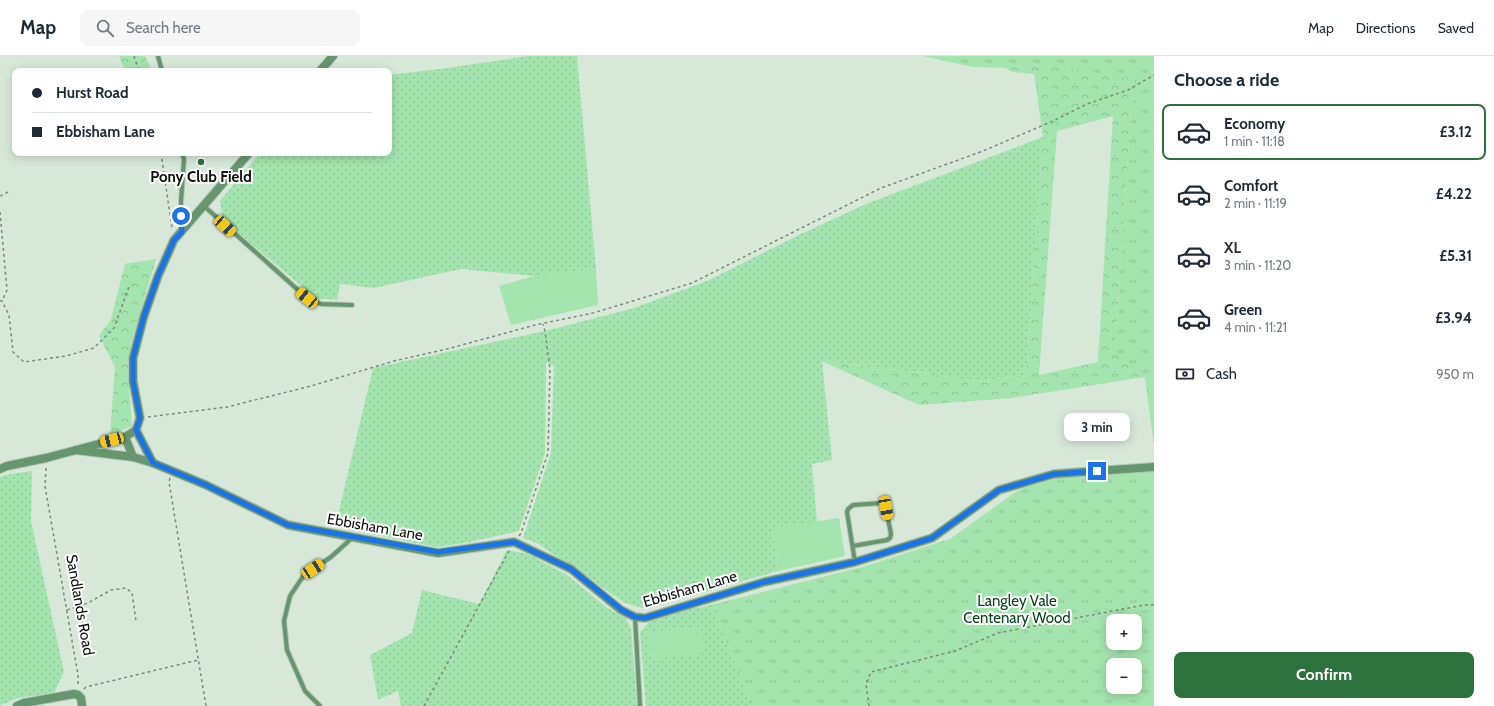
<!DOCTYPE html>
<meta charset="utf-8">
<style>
:root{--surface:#fff;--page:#f6f6f7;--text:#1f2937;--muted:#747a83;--line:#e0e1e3;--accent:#2d723d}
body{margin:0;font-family:Cabin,sans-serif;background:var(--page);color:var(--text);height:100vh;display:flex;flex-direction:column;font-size:15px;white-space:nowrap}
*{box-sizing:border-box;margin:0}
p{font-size:13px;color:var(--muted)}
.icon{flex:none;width:22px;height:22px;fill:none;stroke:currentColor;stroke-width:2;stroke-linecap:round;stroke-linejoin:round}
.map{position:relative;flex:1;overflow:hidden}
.side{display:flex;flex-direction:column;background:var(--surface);width:340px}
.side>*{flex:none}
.guide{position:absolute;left:12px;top:12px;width:380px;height:88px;border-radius:8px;box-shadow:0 2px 10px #0003;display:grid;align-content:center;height:88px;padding:0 20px;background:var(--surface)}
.tools{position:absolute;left:1106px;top:558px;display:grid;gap:8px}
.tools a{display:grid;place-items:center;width:36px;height:36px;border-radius:8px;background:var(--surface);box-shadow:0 2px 10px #0003;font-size:20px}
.end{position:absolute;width:18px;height:18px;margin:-9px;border:5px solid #1a73e8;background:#fff;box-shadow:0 0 0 2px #fff}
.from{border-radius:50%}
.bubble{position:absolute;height:28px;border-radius:8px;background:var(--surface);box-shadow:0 2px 10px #0003;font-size:13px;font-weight:800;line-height:28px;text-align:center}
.car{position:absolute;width:12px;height:24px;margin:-12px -6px;border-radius:5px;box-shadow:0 0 3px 1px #0007;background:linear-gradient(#f5c518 24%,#345 0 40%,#f5c518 0 76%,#345 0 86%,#f5c518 0)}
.guide b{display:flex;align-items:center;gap:14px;height:38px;font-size:15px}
.guide b+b{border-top:1px solid var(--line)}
.guide i{width:10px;height:10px;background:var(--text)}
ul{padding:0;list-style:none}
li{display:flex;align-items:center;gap:12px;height:56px;margin:0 8px 6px;padding:0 12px;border:2px solid transparent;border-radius:8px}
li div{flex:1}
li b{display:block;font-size:15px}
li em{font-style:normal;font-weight:800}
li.on{border-color:var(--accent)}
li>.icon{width:36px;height:36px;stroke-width:1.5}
h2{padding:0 20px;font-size:18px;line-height:48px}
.pay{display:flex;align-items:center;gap:10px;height:44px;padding:0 20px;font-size:15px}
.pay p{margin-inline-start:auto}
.button{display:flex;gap:8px;margin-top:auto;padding:8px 20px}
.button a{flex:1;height:46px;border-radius:8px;background:var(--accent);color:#fff;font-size:16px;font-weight:800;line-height:46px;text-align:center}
header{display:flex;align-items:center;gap:24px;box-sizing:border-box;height:56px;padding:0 20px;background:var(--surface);border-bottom:1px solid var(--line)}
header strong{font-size:19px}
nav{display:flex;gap:22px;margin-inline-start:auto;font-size:14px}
.search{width:280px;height:36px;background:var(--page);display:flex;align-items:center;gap:10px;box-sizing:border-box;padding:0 14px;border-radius:8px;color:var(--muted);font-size:15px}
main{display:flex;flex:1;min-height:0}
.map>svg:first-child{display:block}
</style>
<header>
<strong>Map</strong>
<div class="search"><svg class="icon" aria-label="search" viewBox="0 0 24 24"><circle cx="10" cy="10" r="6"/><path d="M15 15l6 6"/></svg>Search here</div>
<nav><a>Map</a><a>Directions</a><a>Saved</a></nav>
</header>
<main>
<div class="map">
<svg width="1154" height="650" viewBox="0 0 1154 650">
<defs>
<pattern id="grass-dots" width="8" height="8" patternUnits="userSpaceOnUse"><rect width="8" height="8" fill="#a4e4ae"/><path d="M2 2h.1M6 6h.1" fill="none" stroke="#8cc394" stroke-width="1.8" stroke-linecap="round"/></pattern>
<pattern id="forest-crowns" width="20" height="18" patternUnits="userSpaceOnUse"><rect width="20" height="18" fill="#a4e4ae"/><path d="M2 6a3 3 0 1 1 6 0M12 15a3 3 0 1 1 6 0" fill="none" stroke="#8cc394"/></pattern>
<pattern id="park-tufts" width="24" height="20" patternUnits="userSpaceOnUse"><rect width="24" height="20" fill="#a4e4ae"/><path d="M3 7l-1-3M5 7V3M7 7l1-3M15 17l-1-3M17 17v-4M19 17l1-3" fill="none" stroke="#8cc394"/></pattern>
</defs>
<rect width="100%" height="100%" fill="#d7e8d9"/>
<!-- grass -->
<g fill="url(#grass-dots)">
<polygon points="528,0 577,0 596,213 534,220 461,213 374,232 340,228 337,244 316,242 223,164 220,145 260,97 389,97 389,19 447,12"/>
<polygon points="1043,81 1026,319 977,325 924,317 822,305 832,404 812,408 817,466 772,472 778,515 646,553 625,547 537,487 523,482 551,397 554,310 546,306 545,397 519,475 470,486 437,491 335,471 373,312 545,275 634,252 707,225 801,178 866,148"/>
<polygon points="32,415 31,465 64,616 54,637 17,642 0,650 0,421 4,419"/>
<polygon points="507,494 528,498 567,519 607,552 625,561 631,572 637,650 401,650 398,635 378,644 370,599 412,577 422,534 479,548"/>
<polygon points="696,546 698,552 711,549 753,650 646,650 640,576 650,565"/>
</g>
<!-- forest -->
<g fill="url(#forest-crowns)" fill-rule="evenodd">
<polygon points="119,0 145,0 152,15 125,15"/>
<path d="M1039,8L1135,22V37L1131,58L1123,171L1115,295L1154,306V389L1145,321L1012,342L919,349L821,305L924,317L977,325L1026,319L1043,81L1034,18L1013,16L1005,12ZM1113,60L1098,306L1039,319L1057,75Z"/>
<polygon points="156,203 131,288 129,330 132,370 110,379 115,311 99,280 111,263 125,208"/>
</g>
<!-- park -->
<g fill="url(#park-tufts)" fill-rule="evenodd">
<polygon points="922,0 1154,0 1154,389 1145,320 1115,296 1123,171 1131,58 1135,37 1135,23 1039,8 1005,12 973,11"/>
<path d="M1154,411V650H753L711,549L862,511L950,483L1017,435L1054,418ZM1113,565H1135V587H1113ZM1113,609H1135V631H1113Z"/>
</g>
<!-- garden -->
<g fill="#a4e4ae">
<polygon points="596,213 598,249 511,269 499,230 534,220"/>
<polygon points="839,462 845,500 778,515 772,472"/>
<polygon points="701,570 704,597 651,604 647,576"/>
</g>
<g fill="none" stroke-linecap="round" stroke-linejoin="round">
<defs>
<g id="lane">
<polyline points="158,0 162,15"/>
<polyline points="204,150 307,242 321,248 352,249"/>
<polyline points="181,173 181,145 184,103 182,97"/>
<polyline points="853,490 887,484 890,482 891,478 886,453 883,447 853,449 848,453 847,456 855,506"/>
<polyline points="635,561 640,650"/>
<polyline points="320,650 305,635 287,594 284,565 290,540 304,519 331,501 352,482"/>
</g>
<g id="street">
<polyline points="320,15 333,0"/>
<polyline points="136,374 140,362 133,325 133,302 144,260 158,220 174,184 249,97"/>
<polyline points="136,374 153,407"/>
<polyline points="125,381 133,401"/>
<polyline points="76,394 133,401 153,407 206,429 288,469 438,497 514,486 571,513 621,554 635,561 645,562 764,526 855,506 932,482 999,434 1054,418 1154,411"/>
<polyline points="0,413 7,410 46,402 125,381 136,374"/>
<polyline points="17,650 24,647 74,638 78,639 81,642 82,650"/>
</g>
</defs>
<!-- lane casing -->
<use href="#lane" stroke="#b6c5b8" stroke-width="6"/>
<!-- street casing -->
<use href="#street" stroke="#b6c5b8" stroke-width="10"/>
<!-- path -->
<g stroke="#7d897e" stroke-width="1.5" stroke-dasharray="3 3" stroke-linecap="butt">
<polyline points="134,0 139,15"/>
<polyline points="161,97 172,172"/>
<polyline points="0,140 10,135"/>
<polyline points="0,156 7,234 2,245"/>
<polyline points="0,245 2,245 9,259 13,296 24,306 66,300 94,292 114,272 130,228"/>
<polyline points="148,361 227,351 311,330 394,305 447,293 535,269 593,257 692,227 881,132 983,95 1053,65 1087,48 1128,34 1154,19"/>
<polyline points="46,412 45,430 78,619 78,631"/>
<polyline points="170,422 169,426 206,650"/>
<polyline points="519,480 521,477 548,397 550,313 545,275 543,268"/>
<polyline points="67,554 88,547 111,534 126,532 132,537 136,565"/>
<polyline points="84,633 86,631 198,604"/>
<polyline points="424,650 509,495"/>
<polyline points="869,650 866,628 871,616 955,595 998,577 1144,549 1154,549"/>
</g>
<!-- lane -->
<use href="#lane" stroke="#65966d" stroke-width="4"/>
<!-- street -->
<use href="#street" stroke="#65966d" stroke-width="8"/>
</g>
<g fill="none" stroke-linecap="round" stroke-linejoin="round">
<!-- route -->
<polyline stroke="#1a73e8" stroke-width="5" points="181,160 182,176 174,184 158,220 144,260 133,302 133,325 140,362 136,374 153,407 206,429 288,469 438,496 514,486 571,513 622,554 635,561 645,562 764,526 855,506 932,482 999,434 1054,418 1097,415"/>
</g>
<!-- markers -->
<circle fill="#2d723d" stroke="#fff" stroke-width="1.5" cx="201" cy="106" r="4"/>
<g text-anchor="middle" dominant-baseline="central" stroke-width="4" stroke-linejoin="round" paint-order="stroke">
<!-- poi labels -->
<g font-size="15" font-weight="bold" fill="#0b100b" stroke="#fff">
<text x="201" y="121">Pony Club Field</text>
</g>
<!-- street labels -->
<g font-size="15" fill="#0b100b" stroke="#fff">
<text transform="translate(375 471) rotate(10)">Ebbisham Lane</text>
<text transform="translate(690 533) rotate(-16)">Ebbisham Lane</text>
<text transform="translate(80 549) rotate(80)">Sandlands Road</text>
</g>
<!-- park labels -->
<g font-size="15" fill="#08441b" stroke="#fff">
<text x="1017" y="545">Langley Vale<tspan x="1017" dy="17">Centenary Wood</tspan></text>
</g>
</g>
</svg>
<div class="tools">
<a>+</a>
<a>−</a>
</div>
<i class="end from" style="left:181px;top:160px"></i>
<i class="end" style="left:1097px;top:415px"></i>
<div class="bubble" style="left:1064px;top:357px;width:66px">3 min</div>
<i class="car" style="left:225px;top:170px;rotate:132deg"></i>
<i class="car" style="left:307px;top:242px;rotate:309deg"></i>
<i class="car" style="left:112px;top:384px;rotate:255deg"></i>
<i class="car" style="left:886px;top:452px;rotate:170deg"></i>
<i class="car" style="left:313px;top:513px;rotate:57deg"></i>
<div class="guide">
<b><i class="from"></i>Hurst Road</b>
<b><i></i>Ebbisham Lane</b>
</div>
</div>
<section class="side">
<h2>Choose a ride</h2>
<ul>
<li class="on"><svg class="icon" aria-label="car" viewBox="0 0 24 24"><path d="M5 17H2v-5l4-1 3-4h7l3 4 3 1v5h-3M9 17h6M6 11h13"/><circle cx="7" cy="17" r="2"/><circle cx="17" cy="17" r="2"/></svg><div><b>Economy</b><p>1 min · 11:18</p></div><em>£3.12</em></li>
<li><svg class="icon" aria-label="car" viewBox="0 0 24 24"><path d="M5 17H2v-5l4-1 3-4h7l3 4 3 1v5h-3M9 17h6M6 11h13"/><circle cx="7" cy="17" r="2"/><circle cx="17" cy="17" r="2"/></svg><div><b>Comfort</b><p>2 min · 11:19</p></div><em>£4.22</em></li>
<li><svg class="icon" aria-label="car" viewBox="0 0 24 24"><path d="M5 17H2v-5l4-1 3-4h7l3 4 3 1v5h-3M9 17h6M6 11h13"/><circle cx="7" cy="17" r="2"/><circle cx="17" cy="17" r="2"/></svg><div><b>XL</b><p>3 min · 11:20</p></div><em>£5.31</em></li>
<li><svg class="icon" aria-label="car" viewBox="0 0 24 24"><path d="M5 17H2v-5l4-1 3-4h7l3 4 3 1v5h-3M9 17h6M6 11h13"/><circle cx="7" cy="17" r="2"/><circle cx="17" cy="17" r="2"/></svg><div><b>Green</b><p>4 min · 11:21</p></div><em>£3.94</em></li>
</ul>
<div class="pay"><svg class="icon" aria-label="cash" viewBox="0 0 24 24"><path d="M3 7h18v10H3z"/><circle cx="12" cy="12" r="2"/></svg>Cash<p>950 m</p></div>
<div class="button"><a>Confirm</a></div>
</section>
</main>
